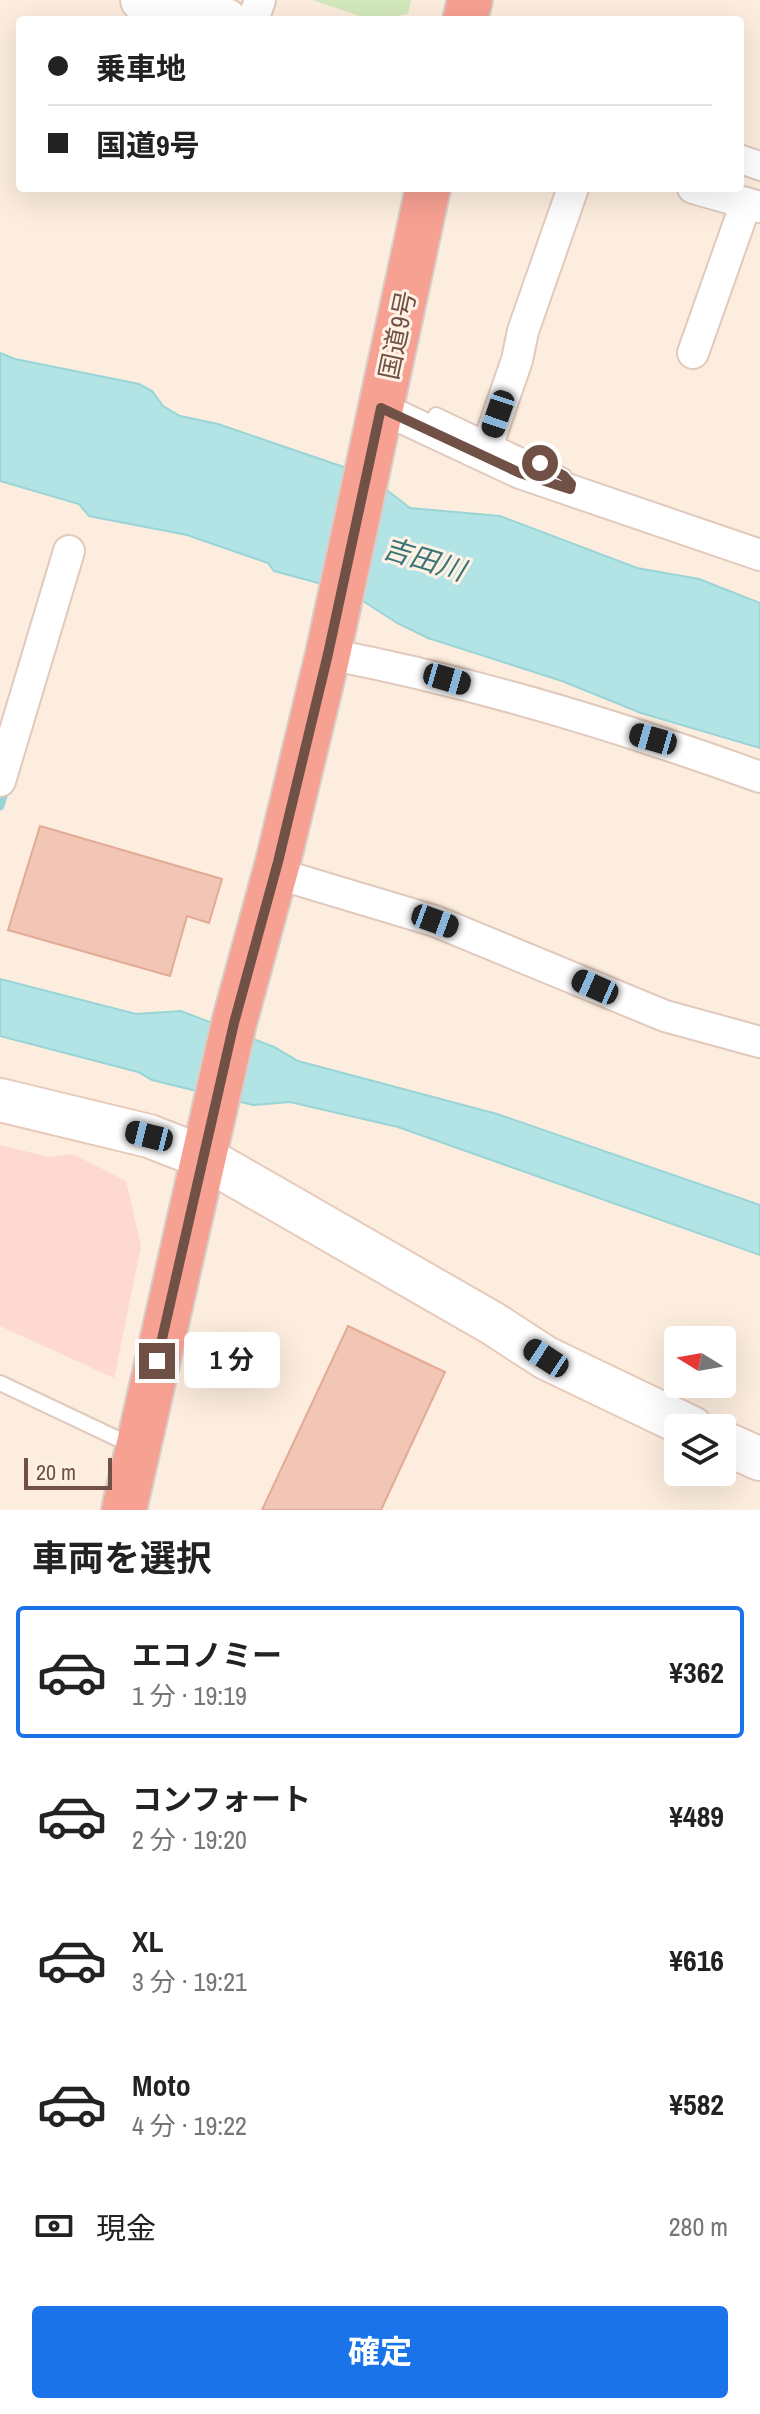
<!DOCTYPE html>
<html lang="ja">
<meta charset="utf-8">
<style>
:root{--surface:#fff;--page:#f6f6f6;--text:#222;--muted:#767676;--line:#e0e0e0;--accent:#1a73e8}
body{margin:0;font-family:"Archivo Narrow","Noto Sans JP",sans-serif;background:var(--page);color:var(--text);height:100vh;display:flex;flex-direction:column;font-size:30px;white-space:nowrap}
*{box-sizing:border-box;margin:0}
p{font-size:26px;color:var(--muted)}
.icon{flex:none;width:44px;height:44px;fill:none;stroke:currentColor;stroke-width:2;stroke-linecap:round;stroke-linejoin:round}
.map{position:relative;height:1510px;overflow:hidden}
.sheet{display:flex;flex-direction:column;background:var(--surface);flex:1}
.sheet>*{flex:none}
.top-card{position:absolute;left:16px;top:16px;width:728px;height:176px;border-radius:8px;box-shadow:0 8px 32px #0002;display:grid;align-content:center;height:176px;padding:0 32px;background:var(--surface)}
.needle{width:52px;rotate:281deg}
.buttons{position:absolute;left:664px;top:1326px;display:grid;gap:16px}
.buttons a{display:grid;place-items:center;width:72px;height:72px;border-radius:8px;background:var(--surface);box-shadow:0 8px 32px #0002;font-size:40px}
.scale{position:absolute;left:24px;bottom:20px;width:88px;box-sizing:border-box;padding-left:8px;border:4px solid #715146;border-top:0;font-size:22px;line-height:28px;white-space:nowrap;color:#715146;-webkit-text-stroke:6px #fff1e4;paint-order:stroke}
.end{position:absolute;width:36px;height:36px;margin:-18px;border:10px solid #715146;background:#fff;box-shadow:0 0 0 4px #fff}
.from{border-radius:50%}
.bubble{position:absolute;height:56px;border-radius:8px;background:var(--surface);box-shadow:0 8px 32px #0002;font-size:26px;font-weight:700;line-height:56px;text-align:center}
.car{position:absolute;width:24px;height:48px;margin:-24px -12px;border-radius:10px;box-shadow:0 0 6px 2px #0007;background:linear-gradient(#222 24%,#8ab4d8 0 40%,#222 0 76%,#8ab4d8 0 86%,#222 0)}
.top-card b{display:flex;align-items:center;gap:28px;height:76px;font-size:30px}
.top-card b+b{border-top:2px solid var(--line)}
.top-card i{width:20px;height:20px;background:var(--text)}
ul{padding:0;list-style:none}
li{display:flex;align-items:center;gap:24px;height:132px;margin:0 16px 12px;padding:0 16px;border:4px solid transparent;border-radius:8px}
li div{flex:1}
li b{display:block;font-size:30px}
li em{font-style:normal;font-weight:700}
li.on{border-color:var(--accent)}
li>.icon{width:72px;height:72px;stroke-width:1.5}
h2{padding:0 32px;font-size:36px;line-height:96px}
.pay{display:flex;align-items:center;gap:20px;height:88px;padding:0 32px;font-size:30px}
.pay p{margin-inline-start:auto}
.button{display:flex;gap:16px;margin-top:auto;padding:16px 32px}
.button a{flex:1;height:92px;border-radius:8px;background:var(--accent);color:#fff;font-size:32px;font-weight:700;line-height:92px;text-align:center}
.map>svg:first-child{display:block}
</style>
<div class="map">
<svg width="760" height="1510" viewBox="0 0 760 1510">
<rect width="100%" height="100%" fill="#fcedde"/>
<!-- commercial -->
<polygon fill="#fdd9d1" points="0,1145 49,1157 73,1154 126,1181 141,1246 114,1378 0,1326"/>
<!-- green -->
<polygon fill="#d4e9bd" points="313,0 411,0 408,14 371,20"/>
<!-- water -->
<g fill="#b3e4e5" stroke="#99d4d7" stroke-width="2">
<polygon points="0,353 15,359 139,384 152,391 163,406 180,416 218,424 364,474 337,588 274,571 268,563 187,535 89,516 79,504 0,481"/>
<polygon points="370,477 410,508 500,516 637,568 699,579 760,603 760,748 641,713 562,681 428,638 397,623 346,590"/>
<polygon points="0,979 136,1014 181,1011 274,1047 298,1061 497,1114 760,1205 760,1255 398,1127 290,1102 253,1105 152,1080 138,1072 0,1036"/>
</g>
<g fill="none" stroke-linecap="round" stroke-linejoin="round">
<!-- stream -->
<polyline stroke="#99d4d7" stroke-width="9" points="0,806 6,786"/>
</g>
<!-- building -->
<g fill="#f1c6b5" stroke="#e4aa96" stroke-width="2">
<polygon points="40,826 222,879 209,923 187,916 170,976 8,930"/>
<polygon points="348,1326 445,1372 381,1510 262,1510"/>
</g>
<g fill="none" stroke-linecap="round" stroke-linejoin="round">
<defs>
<g id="lane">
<polyline points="740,152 760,159"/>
<polyline points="740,166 760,173"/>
<polyline points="436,415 564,476"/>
<polyline points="0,1383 133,1446"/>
</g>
<g id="street">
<polyline points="253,20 260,0"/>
<polyline points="693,188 760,207"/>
<polyline points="693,353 746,203"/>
<polyline points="381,408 520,473 760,555"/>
<polyline points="489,441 517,360 523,331 573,188"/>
<path d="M328,654C475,682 619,726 760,777"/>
<polyline points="0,781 69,551"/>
<polyline points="275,873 435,921 665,1016 760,1042"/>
</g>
<g id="secondary">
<polyline points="142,0 226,20"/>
<polyline points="0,1100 149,1136 203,1157 492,1323 546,1358 692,1428"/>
<polyline points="722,1442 760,1459"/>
</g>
<g id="highway">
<polyline points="465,20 470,0"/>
<polyline points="124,1510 234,1023 278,862 328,654 428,188"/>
</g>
</defs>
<!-- lane casing -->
<use href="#lane" stroke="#e1cabd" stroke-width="18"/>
<!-- street casing -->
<use href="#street" stroke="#e1cabd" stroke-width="34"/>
<!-- secondary casing -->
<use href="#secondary" stroke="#e7caba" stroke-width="46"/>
<!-- highway casing -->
<use href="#highway" stroke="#d7cecb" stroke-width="48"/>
<!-- lane -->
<use href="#lane" stroke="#fff" stroke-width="14"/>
<!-- street -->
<use href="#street" stroke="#fff" stroke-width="30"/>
<!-- secondary -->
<use href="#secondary" stroke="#fff" stroke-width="42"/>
<!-- highway -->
<use href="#highway" stroke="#f7a193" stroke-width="44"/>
</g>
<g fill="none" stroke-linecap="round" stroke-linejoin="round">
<!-- route -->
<polyline stroke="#715146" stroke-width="10" points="157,1361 234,1023 278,862 328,654 381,408 520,473 570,489 571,484 564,476 540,463"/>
</g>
<g text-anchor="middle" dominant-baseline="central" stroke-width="6" stroke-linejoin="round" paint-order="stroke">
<!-- street labels -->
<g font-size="26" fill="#715146" stroke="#fff1e4">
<text transform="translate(397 335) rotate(-78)">国道9号</text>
</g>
<!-- water labels -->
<g font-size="28" font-style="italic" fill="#3b7578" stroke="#fff1e4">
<text transform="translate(424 559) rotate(17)">吉田川</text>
</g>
</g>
</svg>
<div class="buttons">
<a><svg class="needle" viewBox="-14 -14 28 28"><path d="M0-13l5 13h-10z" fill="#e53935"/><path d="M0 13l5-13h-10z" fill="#767676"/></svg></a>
<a><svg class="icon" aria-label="layers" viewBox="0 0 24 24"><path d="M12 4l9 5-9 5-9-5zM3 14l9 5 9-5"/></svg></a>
</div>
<div class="scale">20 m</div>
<i class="end from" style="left:540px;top:463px"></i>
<i class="end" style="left:157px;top:1361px"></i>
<div class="bubble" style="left:184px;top:1332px;width:96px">1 分</div>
<i class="car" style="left:498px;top:414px;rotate:199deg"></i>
<i class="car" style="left:447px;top:679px;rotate:106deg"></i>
<i class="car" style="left:653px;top:739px;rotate:286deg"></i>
<i class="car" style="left:435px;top:921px;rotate:110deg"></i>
<i class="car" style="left:595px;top:987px;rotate:294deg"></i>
<i class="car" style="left:149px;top:1136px;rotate:284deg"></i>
<i class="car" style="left:546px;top:1358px;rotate:303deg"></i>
<div class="top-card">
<b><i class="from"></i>乗車地</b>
<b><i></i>国道9号</b>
</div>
</div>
<section class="sheet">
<h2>車両を選択</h2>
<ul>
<li class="on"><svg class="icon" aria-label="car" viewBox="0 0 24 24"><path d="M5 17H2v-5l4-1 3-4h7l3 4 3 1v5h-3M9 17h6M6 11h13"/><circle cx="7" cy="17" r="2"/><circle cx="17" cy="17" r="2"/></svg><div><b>エコノミー</b><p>1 分 · 19:19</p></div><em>¥362</em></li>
<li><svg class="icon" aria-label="car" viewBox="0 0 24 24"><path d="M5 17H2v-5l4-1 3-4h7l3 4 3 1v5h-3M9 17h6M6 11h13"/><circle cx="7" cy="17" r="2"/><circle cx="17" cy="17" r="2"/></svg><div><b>コンフォート</b><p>2 分 · 19:20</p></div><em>¥489</em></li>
<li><svg class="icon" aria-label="car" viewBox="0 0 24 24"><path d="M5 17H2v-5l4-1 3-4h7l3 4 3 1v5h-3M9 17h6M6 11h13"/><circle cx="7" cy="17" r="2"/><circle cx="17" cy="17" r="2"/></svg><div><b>XL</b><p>3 分 · 19:21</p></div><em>¥616</em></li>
<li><svg class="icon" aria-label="car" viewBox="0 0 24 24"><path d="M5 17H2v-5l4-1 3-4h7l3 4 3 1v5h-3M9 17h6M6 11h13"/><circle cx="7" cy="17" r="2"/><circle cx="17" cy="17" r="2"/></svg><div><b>Moto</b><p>4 分 · 19:22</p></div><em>¥582</em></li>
</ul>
<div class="pay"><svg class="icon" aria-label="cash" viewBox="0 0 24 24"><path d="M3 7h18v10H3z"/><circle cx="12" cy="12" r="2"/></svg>現金<p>280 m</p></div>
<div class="button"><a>確定</a></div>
</section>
